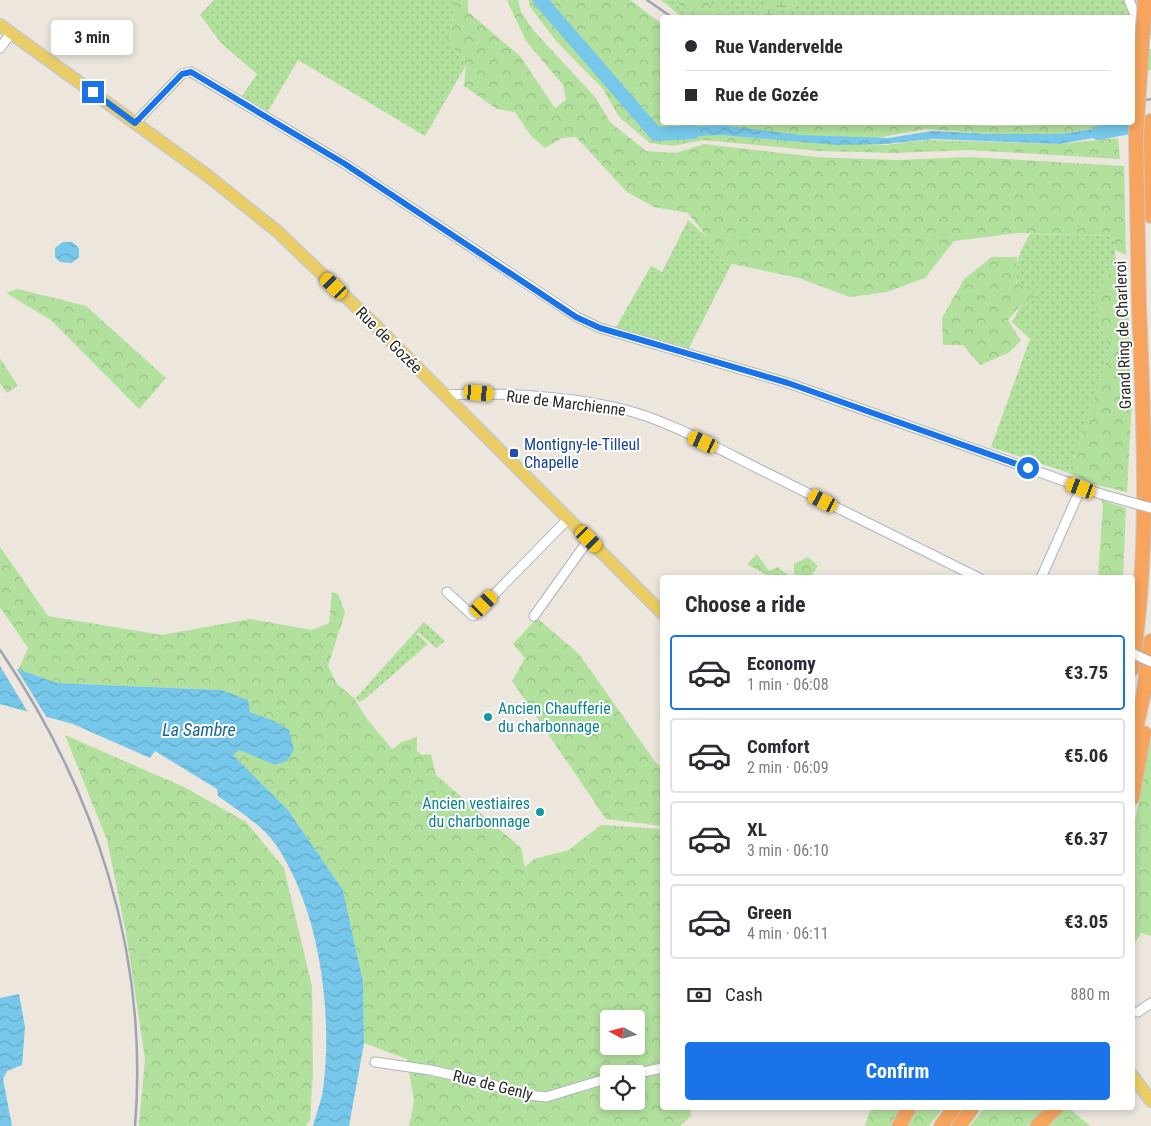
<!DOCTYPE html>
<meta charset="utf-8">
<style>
:root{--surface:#fff;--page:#f2f2f3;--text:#2b2b33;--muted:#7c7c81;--line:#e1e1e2;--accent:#1a73e8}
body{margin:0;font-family:"Roboto Condensed",sans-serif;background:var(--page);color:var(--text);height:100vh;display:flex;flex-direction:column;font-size:19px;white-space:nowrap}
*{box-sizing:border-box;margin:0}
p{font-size:16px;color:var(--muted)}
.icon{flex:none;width:28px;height:28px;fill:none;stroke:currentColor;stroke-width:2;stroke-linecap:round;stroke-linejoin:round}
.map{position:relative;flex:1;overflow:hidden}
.sheet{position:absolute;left:660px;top:575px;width:475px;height:535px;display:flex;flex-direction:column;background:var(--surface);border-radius:5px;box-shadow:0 2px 8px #0003}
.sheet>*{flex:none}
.hud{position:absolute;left:660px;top:15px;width:475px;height:110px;border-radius:5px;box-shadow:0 2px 8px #0003;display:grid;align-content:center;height:110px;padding:0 25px;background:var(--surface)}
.needle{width:32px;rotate:277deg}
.controls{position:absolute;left:600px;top:1010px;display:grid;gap:10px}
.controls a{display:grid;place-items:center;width:45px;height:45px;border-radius:5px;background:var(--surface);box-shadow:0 2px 8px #0003;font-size:25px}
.end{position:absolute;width:22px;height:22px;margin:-11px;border:6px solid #1a73e8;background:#fff;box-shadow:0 0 0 2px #fff}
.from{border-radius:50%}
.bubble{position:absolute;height:35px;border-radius:5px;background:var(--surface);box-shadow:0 2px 8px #0003;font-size:16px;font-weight:700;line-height:35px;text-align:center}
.car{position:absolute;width:15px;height:30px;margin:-15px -8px;border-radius:6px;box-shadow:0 0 4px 1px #0007;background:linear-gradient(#f5c518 24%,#345 0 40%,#f5c518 0 76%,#345 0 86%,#f5c518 0)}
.hud b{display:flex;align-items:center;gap:18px;height:48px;font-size:19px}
.hud b+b{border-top:1px solid var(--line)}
.hud i{width:12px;height:12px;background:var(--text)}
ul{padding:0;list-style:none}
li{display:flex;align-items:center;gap:15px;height:75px;margin:0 10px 8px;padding:0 15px;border:2px solid var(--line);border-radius:5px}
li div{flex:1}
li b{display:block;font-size:19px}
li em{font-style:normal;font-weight:700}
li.on{border-color:var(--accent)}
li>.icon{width:45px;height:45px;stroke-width:1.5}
h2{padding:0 25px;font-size:22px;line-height:60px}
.pay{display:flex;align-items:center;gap:12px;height:55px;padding:0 25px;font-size:19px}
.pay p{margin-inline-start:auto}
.button{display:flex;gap:10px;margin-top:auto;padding:10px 25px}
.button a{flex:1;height:58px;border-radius:5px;background:var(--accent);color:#fff;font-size:20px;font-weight:700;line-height:58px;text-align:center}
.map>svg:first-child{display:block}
</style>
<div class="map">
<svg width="1151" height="1126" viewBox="0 0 1151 1126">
<defs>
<pattern id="grass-dots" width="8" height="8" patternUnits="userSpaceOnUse" patternTransform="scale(1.25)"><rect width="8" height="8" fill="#b2e09d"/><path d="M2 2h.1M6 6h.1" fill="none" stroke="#99c087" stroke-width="1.8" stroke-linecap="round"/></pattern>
<pattern id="forest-crowns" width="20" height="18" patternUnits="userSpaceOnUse" patternTransform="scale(1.25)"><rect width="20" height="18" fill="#b2e09d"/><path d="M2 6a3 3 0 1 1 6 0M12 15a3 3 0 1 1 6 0" fill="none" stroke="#99c087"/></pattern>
<pattern id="wetland-marsh" width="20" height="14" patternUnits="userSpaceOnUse" patternTransform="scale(1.25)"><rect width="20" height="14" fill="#b2e09d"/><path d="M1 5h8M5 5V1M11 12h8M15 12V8" fill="none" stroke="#99c087"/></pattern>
<pattern id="water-waves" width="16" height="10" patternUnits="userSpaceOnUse" patternTransform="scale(1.25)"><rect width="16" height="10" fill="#76c7e9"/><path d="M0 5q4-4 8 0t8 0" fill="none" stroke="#66abc8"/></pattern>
</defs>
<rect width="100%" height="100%" fill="#ece6dd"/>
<!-- grass -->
<g fill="url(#grass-dots)">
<polygon points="214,0 452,0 454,3 450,43 466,65 425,136 298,60 268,111 242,96 257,74 221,43 200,15"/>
<polygon points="661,0 1151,0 1151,70 1133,75 1132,18 683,18"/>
<polygon points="688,220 733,261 689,348 616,327 651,266 662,272"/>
<path d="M1030,234L1114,236L1116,265L1097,291V316L1110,351L1069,473L991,447L1030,339L1012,322L1022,304C1013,272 1013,263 1030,234Z"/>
<polygon points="424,622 445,641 436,648 418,632 417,634 428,644 365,699 359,702 356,698"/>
</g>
<!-- forest -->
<g fill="url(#forest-crowns)" fill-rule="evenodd">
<polygon points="452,0 468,0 468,12 520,56 555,108 566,100 563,85 526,41 507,0 518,0 521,12 534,31 596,98 610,122 646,151 676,153 704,144 816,157 897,160 969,157 1124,166 1126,255 1115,250 1114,236 1017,233 954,241 925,278 887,292 850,297 799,278 728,263 688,213 654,207 627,192 576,137 562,138 545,148 531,136 515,112 497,109 464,86 466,65 450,43 454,3"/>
<path d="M529,0H630L662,24V122H940C999,131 1059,122 1117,123L1115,125L1060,134L1008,135L925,129L851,143L886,145L926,140L1059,144L1118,138L1120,159L969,150L896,153L819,151L704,140L673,146L650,143L619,117L603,89L557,42L530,7Z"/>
<polygon points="672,0 701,0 740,17 702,17"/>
<polygon points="992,257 1017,257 1016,283 1038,295 1022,304 1008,320 1021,341 1008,353 980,365 963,345 943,345 942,318 964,279"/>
<polygon points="1116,265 1126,272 1132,400 1127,492 1093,484 1069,473 1110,351 1097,316 1097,291"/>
<polygon points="18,289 86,306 166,378 139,409 51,320 6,293"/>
<polygon points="0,358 18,386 7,393 0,383"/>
<polygon points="1101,500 1126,508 1123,577 1098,577 1103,505"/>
<path d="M0,547L48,616L162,635L250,619L312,630L329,623L332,592L338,594L345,613L328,666L337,684L354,698L367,719L392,749L402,742L417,737V751L422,755L431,754L436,775L521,848L525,867L534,859L569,850L601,825L662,829V1108H691L690,1113L692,1115L680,1126H409L414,1101L407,1059L364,1043L363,982L343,890L288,810L233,755L239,750L275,765L274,721L250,712L221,690L57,683L18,670L28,648L0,607ZM609,1019H636V1046H609ZM609,1074H636V1101H609Z"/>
<polygon points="757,554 769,571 777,567 790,576 794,575 794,564 808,557 818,566 811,577 770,577 747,564"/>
<polygon points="537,618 579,654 656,763 662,768 662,826 606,819 512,681 525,658 513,644"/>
<polygon points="1151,729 1151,936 1141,933 1133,946 1133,833"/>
<polygon points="65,735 186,788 246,822 284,868 312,987 313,1073 310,1120 306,1126 139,1126 145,1059 126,933 107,840"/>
<polygon points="871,1108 900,1108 891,1126 865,1126"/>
<polygon points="913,1108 943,1108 929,1126 904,1126"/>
<polygon points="984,1108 1047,1108 1027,1126 970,1126"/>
<polygon points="1066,1108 1069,1108 1090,1126 1045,1126"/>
</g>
<!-- wetland -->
<polygon fill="url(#wetland-marsh)" points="771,0 795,0 795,4 788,9 783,7 779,11 788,17 751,17 759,7 769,5"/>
<!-- water -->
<g fill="url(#water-waves)">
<polygon points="719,125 800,135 888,138 933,131 992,134 1060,134 1114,126 1116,134 1059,144 933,139 885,144 837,145 721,135 677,137 675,128"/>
<polygon points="63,242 72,242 79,248 79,257 72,263 60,262 55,257 55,248"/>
<path d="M0,663L57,683L221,690L248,700L250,712L274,721L289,730L294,750L287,761L275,765L239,750L233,755L288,810L343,890L363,982L364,1043L349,1126H313C316,1114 321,1102 323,1090C333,1013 320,910 276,845C262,824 238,811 218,796L217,789L155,751L150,758L73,724L0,704Z"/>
<polygon points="19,994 25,1027 22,1065 7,1071 3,1079 12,1126 0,1126 0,998"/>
</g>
<!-- pier -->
<polygon fill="#ece6dd" points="0,661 15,666 47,718 29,714 0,666"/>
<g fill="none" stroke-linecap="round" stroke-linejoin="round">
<!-- river -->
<g stroke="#76c7e9" stroke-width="14">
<polyline points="540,0 656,134 693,132"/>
<polyline points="1098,133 1151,123"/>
</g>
<defs>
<g id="minor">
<polyline points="1129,0 1138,22 1151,45"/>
<polyline points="0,48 11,33"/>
<polyline points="135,123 182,74 191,72 345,164 577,317 600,328 788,383 1101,494"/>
<path d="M445,395C502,392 578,396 633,412C672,423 721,450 757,468C831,505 905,541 979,578"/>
<polyline points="1041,578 1081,488"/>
<polyline points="447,592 473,616 568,519"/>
<polyline points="534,616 589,539"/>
<polyline points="1138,1012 1151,1003"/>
<polyline points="375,1062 430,1070 484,1082 521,1094 546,1097 609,1078"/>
<polyline points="634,1074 662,1068"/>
</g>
<g id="major">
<polyline points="0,25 208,176 278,232 374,324 662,613"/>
<polyline points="1132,1075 1151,1101"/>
</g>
<g id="highway">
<polyline points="1151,121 1151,216"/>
<path d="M1132,669C1150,549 1144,428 1139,306"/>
<polyline points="1132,746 1143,697 1151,641"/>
<polyline points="1132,798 1144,733"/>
<polyline points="899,1126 909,1108"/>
<polyline points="941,1126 954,1108"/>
<polyline points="959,1126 972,1108"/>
<polyline points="1037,1126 1056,1108"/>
</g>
</defs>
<!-- minor casing -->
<use href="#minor" stroke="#b1b3be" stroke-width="11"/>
<!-- major casing -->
<use href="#major" stroke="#c8c8c8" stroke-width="14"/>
<!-- highway casing -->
<use href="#highway" stroke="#c8c8c8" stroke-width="16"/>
<!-- minor -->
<use href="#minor" stroke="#fff" stroke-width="9"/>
<!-- major -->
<use href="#major" stroke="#eace65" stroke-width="11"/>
<!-- highway -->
<use href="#highway" stroke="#f6a45e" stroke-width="14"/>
<!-- rail -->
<g stroke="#a0a3b4" stroke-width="2.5">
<polyline points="647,0 673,18"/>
<polyline points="1132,103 1151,99"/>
<path d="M0,650C96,792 149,954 135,1126"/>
</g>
<defs>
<g id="minor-bridge">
<polyline points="1101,494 1151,508"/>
<polyline points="1132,653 1151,662"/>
</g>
<polyline id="highway-bridge" points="1139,306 1136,135 1145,0"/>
</defs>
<!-- minor-bridge casing -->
<use href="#minor-bridge" stroke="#b1b3be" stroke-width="11" stroke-linecap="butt"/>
<!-- highway-bridge casing -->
<use href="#highway-bridge" stroke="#c8c8c8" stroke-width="16" stroke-linecap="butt"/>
<!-- minor-bridge -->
<use href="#minor-bridge" stroke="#fff" stroke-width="9"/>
<!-- highway-bridge -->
<use href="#highway-bridge" stroke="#f6a45e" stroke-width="14"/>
</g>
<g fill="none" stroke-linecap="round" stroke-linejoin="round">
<!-- route -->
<polyline stroke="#1a73e8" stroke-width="6" points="93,92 135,123 182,74 191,72 345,164 576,317 600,328 788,383 1028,468"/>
</g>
<!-- markers -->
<rect fill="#1a4fb4" stroke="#fff" stroke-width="2" x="509" y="448" width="10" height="10" rx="2.5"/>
<g fill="#0f9aa8" stroke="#fff" stroke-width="2">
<circle cx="488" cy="717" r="5"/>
<circle cx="540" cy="812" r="5"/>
</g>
<g text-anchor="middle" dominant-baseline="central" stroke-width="4" stroke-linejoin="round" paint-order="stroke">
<!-- street labels -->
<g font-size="16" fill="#2b2b2b" stroke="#fff">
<text transform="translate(1123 335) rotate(-92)">Grand Ring de Charleroi</text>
<text transform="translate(389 340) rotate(45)">Rue de Gozée</text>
<text transform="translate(566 403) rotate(7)">Rue de Marchienne</text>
<text transform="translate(493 1085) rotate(14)">Rue de Genly</text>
</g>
<!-- transit labels -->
<g font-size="16" fill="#164399" stroke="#fff" text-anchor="start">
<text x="524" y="444">Montigny-le-Tilleul<tspan x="524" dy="18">Chapelle</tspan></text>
</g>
<!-- culture labels -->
<g font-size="16" fill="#0d838f" stroke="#fff" text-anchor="start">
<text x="498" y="708">Ancien Chaufferie<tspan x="498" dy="18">du charbonnage</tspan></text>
<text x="530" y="803" text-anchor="end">Ancien vestiaires<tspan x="530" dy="18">du charbonnage</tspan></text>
</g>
<!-- water labels -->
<g font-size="18" font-style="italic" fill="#146695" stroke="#fff">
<text x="199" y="729">La Sambre</text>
</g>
</g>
</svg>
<div class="controls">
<a><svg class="needle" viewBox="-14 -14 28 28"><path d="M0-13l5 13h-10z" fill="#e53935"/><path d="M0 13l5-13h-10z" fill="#7c7c81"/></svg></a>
<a><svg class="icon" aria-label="locate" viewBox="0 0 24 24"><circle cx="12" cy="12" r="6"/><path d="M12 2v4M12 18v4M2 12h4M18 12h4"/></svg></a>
</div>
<i class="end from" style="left:1028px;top:468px"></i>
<i class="end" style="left:93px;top:92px"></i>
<div class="bubble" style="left:51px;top:20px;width:82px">3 min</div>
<i class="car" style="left:334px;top:286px;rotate:314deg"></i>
<i class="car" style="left:479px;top:393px;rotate:95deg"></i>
<i class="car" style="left:703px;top:442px;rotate:295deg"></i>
<i class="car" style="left:1081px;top:488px;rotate:290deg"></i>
<i class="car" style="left:823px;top:501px;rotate:297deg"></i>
<i class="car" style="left:589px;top:539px;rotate:135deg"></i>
<i class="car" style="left:484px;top:604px;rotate:45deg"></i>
<div class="hud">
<b><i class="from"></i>Rue Vandervelde</b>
<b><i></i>Rue de Gozée</b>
</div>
<section class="sheet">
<h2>Choose a ride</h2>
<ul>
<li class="on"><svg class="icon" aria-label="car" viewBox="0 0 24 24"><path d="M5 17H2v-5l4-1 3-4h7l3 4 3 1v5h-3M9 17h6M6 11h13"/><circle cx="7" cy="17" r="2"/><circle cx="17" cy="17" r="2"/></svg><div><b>Economy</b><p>1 min · 06:08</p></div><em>€3.75</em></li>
<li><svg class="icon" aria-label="car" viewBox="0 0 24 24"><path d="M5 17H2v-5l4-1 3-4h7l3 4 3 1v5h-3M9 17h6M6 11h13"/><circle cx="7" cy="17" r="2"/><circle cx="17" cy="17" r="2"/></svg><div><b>Comfort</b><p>2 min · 06:09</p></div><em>€5.06</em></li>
<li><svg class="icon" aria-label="car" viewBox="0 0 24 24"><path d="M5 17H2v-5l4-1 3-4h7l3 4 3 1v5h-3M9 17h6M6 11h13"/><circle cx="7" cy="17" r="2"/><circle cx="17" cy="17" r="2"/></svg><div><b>XL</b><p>3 min · 06:10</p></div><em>€6.37</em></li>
<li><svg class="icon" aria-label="car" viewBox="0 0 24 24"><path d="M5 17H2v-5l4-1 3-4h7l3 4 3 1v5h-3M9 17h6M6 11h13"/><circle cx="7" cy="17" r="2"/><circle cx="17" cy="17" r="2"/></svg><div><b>Green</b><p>4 min · 06:11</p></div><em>€3.05</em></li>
</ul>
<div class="pay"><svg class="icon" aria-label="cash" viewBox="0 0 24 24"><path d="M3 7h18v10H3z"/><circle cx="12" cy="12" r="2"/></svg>Cash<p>880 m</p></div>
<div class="button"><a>Confirm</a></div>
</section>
</div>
